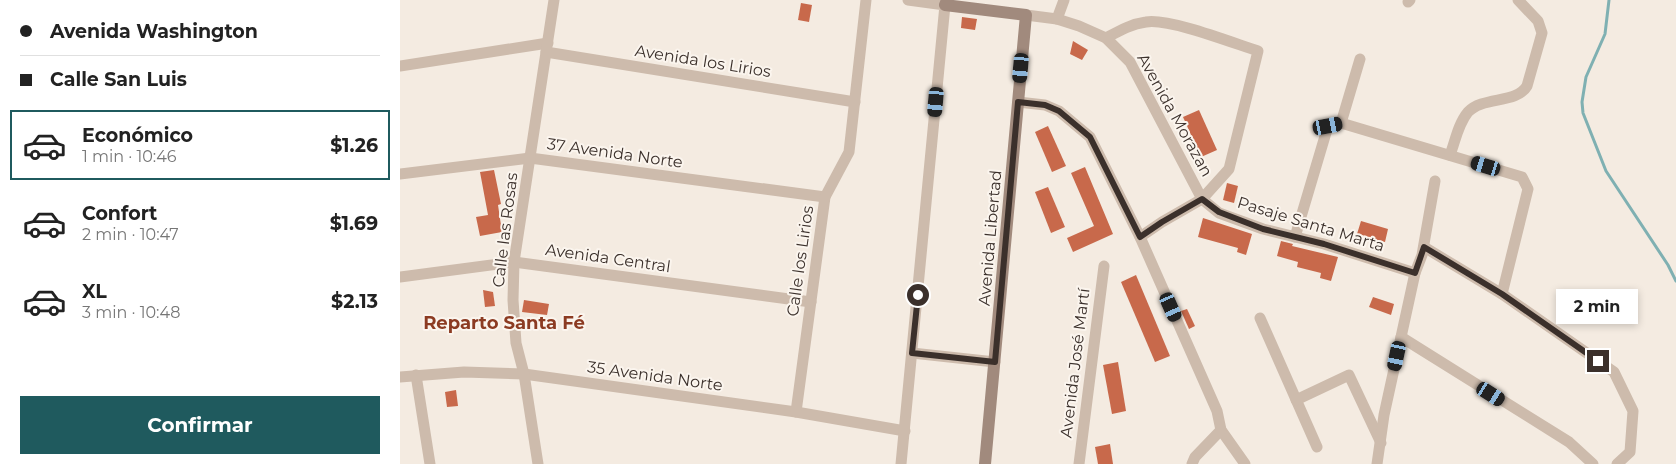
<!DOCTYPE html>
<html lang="es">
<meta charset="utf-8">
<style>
:root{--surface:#fff;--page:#f2f2f2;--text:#222;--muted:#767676;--line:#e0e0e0;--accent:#1f5a5e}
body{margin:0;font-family:Montserrat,sans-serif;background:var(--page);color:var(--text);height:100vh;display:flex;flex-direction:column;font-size:19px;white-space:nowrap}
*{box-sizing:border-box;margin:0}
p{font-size:16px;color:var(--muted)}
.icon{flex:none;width:28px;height:28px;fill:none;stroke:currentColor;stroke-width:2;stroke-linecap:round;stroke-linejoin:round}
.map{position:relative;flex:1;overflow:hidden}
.panel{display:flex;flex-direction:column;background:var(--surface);width:400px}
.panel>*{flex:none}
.banner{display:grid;align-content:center;height:110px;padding:0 20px;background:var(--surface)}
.end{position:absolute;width:22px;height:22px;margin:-11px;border:6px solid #3b302b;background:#fff;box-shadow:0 0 0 2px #fff}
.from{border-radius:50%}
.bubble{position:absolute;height:35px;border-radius:0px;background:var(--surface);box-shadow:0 2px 8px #0003;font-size:16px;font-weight:700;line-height:35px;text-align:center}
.car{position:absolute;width:15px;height:30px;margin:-15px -8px;border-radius:6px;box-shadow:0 0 4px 1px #0007;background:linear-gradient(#222 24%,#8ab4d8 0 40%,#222 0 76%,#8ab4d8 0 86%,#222 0)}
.banner b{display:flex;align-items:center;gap:18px;height:48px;font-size:19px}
.banner b+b{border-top:1px solid var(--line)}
.banner i{width:12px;height:12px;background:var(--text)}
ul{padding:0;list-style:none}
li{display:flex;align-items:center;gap:15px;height:70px;margin:0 10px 8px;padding:0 10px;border:2px solid transparent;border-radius:0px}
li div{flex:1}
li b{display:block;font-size:19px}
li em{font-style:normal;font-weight:700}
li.current{border-color:var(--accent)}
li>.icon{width:45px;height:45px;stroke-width:1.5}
.primary-button{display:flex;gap:10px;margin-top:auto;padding:10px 20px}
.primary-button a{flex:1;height:58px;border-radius:0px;background:var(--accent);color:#fff;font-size:20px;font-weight:700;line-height:58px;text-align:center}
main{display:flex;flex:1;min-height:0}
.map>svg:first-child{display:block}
</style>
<main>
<section class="panel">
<div class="banner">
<b><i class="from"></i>Avenida Washington</b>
<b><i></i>Calle San Luis</b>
</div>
<ul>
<li class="current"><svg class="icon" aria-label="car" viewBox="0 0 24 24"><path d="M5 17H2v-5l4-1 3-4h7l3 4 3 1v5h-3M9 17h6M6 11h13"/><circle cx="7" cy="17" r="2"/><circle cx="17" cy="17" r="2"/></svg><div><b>Económico</b><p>1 min · 10:46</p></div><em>$1.26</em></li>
<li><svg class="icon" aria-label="car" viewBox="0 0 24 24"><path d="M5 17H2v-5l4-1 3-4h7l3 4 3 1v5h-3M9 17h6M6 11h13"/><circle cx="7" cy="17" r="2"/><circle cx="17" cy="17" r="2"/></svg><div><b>Confort</b><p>2 min · 10:47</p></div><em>$1.69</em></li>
<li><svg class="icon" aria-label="car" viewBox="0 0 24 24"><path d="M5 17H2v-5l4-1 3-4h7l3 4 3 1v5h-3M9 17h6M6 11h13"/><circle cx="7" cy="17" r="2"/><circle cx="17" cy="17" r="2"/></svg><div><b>XL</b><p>3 min · 10:48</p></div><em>$2.13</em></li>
</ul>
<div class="primary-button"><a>Confirmar</a></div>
</section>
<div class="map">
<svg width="1276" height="464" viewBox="0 0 1276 464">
<rect width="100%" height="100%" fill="#f4ebe1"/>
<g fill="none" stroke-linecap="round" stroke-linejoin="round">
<!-- stream -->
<polyline stroke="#7fb0b2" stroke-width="3" points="1209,0 1205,34 1186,77 1182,102 1183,113 1206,171 1268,265 1276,281"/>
</g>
<!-- building -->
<g fill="#c8694b">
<polygon points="401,3 412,5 409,22 398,20"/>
<polygon points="562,17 577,19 575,30 561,28"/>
<polygon points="673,41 688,50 682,60 670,54"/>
<polygon points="799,110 817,150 801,157 783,117"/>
<polygon points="648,126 666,166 652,172 635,132"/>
<polygon points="685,167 713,234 673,252 667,238 694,226 671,173"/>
<polygon points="94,170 101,204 98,205 102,232 80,236 76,217 88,215 80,172"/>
<polygon points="827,183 838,186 834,203 823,200"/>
<polygon points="648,187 665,227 651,233 635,192"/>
<polygon points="803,218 852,234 846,255 837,252 838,248 798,237"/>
<polygon points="961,221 988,229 985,242 965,238 966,236 957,234"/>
<polygon points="881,241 893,244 892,246 938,257 931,281 920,278 921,273 897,267 898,262 877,256"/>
<polygon points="736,275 770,356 755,362 721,282"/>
<polygon points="83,290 93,292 95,306 85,307"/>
<polygon points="973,297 994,304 991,315 969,307"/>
<polygon points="124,300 149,304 147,315 122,312"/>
<polygon points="787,309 795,326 789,329 781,311"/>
<polygon points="718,362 726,411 712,414 703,365"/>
<polygon points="56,390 58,406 47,407 45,392"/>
<polygon points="710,444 713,464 698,464 695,447"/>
</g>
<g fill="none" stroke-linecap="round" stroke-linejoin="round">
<!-- street -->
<g stroke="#cdbbac" stroke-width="11">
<polyline points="1008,2 1010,0"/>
<polyline points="626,15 657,19 679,26 706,38 730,62 802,199 819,213 863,229 924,244 1015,273"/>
<polyline points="657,19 664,0"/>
<path d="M706,38C719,31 731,24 746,22C769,18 833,43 858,51L829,169L802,199L762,222L740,237"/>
<polyline points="146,52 455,102"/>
<polyline points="0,66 148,43"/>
<polyline points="618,102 645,105 659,111 690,137 740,237 817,411 821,430 845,464"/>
<polyline points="941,123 1122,177 1128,189 1102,294"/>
<path d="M1050,155C1055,142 1058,124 1068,112C1083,96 1117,104 1127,86L1142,33L1138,21L1118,0"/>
<polyline points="0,174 130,158 425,197"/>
<polyline points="895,237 928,126 941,123 960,59"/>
<polyline points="1024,247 1102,294 1214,372 1233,411 1230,452 1217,464"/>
<polyline points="0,277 114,262 411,302"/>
<polyline points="860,318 917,447"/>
<polyline points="1001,337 1169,442 1193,464"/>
<polyline points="512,353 595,362"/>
<polyline points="16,375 30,464"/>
<polyline points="0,377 64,372 124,374 396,412 505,431"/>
<polyline points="896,400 949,375 981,443"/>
<polyline points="396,412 425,197 449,152 466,0"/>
<polyline points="138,464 124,374 116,343 113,300 114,262 154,0"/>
<polyline points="501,464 545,5 508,0"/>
<polyline points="679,464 704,266"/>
<polyline points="792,464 795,457 821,430"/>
<polyline points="977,464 984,415 1015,273 1022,255 1035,181"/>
</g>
<!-- secondary -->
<polyline stroke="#a18a7d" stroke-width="12" points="547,0 545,5 626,15 585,464"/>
</g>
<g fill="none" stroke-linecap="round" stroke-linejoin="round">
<!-- route -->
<polyline stroke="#3b302b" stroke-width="6" points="518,295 512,353 595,362 618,102 645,105 659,111 690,137 740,237 762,222 802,199 819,212 863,229 924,244 1015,273 1024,247 1102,294 1198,361"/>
</g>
<g text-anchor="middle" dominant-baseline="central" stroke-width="4" stroke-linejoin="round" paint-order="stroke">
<!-- street labels -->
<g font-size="16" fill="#3b302b" stroke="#fbf5ee">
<text transform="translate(303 61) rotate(9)">Avenida los Lirios</text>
<text transform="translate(775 115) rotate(61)">Avenida Morazan</text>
<text transform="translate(215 153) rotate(8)">37 Avenida Norte</text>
<text transform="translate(911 224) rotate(17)">Pasaje Santa Marta</text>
<text transform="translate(105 230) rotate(-83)">Calle las Rosas</text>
<text transform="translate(590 238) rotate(-85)">Avenida Libertad</text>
<text transform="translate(208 258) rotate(8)">Avenida Central</text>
<text transform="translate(400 261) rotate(-82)">Calle los Lirios</text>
<text transform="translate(675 363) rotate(-83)">Avenida José Martí</text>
<text transform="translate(255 376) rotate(8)">35 Avenida Norte</text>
</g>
<!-- neighbourhood labels -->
<g font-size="18" font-weight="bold" fill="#8c3b22" stroke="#fbf5ee">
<text x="104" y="323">Reparto Santa Fé</text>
</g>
</g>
</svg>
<i class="end from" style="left:518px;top:295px"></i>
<i class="end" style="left:1198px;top:361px"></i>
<div class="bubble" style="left:1156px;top:289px;width:82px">2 min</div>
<i class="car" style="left:621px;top:68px;rotate:185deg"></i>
<i class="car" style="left:536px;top:102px;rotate:185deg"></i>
<i class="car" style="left:928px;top:126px;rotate:79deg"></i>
<i class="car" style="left:1086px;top:166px;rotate:287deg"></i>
<i class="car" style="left:771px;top:307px;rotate:156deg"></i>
<i class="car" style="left:997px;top:356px;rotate:192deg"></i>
<i class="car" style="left:1091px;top:394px;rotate:122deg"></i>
</div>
</main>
